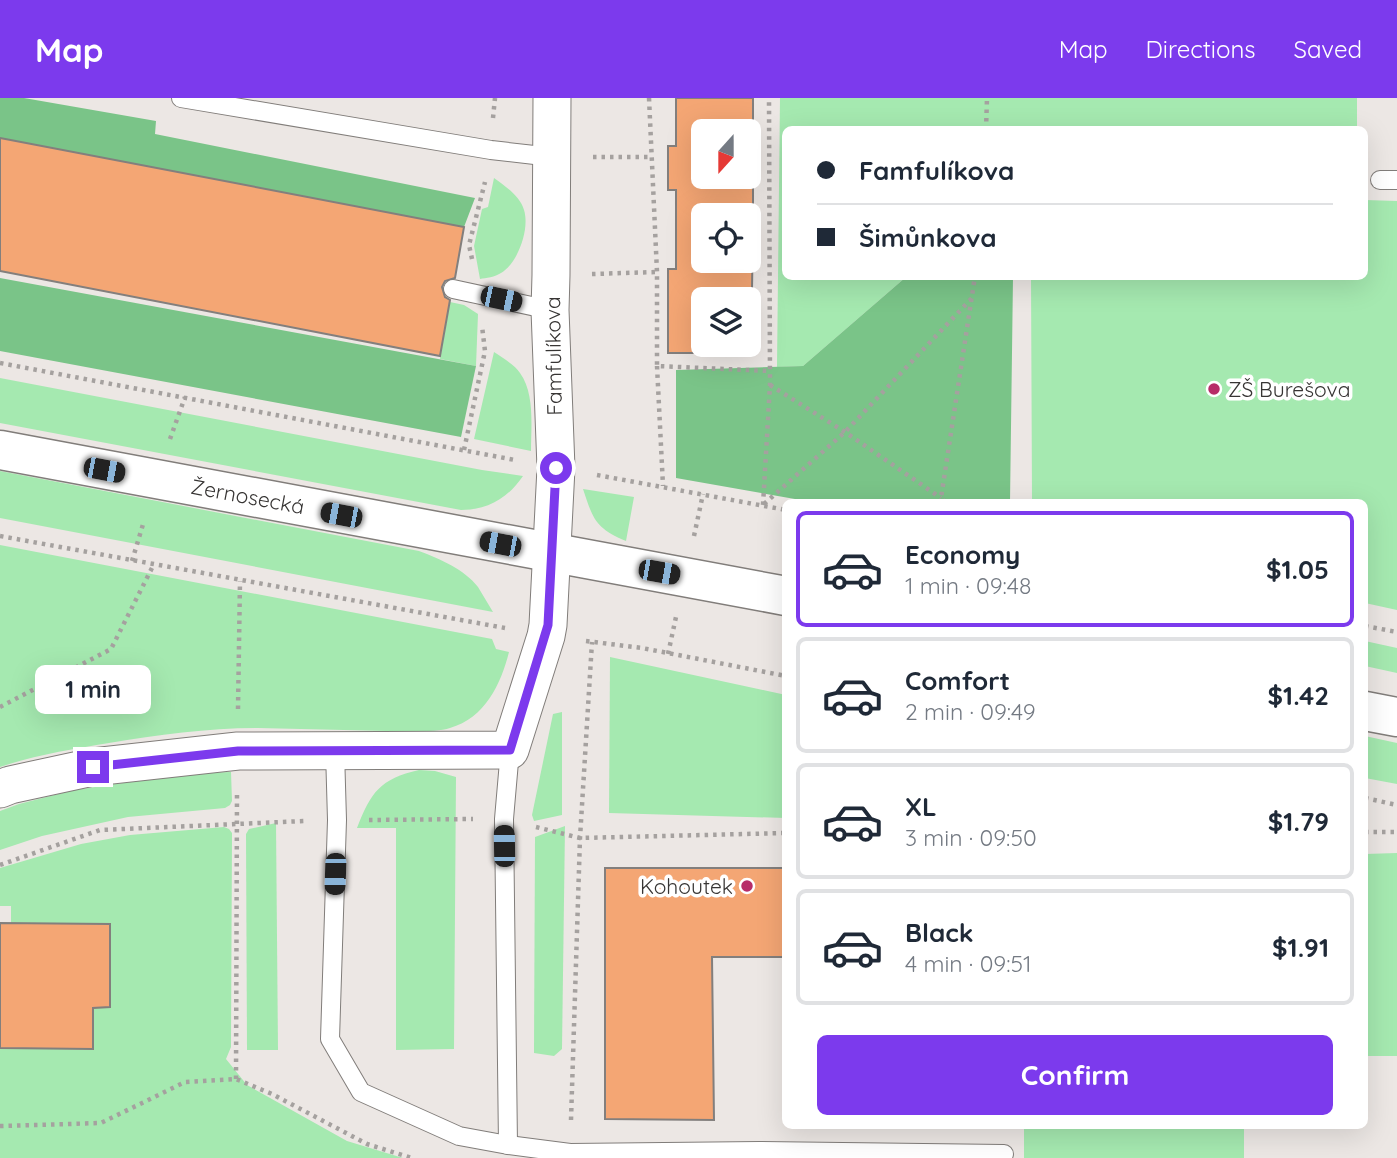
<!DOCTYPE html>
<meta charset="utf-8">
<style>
:root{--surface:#fff;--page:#f2f2f3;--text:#1f2937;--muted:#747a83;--line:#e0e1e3;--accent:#7c3aed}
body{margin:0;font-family:Quicksand,sans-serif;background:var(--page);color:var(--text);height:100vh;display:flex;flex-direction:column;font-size:26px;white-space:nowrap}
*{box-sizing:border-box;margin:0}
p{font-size:23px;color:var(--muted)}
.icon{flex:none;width:38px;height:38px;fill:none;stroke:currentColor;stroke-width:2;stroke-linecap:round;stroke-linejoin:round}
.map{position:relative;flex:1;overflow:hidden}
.side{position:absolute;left:782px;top:401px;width:586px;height:630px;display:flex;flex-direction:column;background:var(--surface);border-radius:10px;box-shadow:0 7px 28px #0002}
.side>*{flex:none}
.guide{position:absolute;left:782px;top:28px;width:586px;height:154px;border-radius:10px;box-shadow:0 7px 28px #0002;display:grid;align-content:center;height:154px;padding:0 35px;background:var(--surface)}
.needle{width:46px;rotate:201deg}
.buttons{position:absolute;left:691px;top:21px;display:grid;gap:14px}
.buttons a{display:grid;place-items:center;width:70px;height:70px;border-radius:10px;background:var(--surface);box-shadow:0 7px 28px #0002;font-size:35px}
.end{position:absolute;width:32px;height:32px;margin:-16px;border:9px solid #7c3aed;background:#fff;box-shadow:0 0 0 4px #fff}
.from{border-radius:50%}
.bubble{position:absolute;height:49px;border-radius:10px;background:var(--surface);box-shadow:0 7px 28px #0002;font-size:23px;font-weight:700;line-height:49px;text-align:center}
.car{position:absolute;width:21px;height:42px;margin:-21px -10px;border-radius:9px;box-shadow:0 0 5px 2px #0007;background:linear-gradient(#222 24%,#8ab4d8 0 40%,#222 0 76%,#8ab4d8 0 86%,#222 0)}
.guide b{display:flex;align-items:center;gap:24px;height:66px;font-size:26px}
.guide b+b{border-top:2px solid var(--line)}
.guide i{width:18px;height:18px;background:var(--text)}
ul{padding:12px 0 0;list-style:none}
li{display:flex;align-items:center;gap:21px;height:116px;margin:0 14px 10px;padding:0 21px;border:4px solid var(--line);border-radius:10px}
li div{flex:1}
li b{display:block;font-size:26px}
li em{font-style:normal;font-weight:700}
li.on{border-color:var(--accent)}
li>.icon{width:63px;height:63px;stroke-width:1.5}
.action{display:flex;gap:14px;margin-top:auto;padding:14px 35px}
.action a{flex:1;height:80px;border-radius:10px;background:var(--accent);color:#fff;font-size:28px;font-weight:700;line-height:80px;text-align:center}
header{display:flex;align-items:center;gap:42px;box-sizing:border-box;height:98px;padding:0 35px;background:var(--accent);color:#fff}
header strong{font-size:33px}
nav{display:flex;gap:38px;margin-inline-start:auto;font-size:24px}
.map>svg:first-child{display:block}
</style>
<header>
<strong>Map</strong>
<nav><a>Map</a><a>Directions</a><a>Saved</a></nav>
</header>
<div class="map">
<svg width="1397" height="1060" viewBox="0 0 1397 1060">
<rect width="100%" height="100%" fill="#ece7e4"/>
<!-- green -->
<g fill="#a5e9b0">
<polygon points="780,0 1357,0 1357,31 786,32 786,178 906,179 803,268 777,269"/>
<path d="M494,80C505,88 520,98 524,112C530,131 518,165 501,175C495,179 486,180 480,181L474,148L482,111L488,109Z"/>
<polygon points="1365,102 1397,103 1397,512 1365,505 1365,404 1032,404 1031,179 1365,178"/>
<polygon points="450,204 464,207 478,216 476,268 440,261"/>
<path d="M494,254C503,260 515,267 520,275C535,296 531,328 531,353L474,341Z"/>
<path d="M0,280L482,372L523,378C508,400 488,412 461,412L0,325Z"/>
<path d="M0,373L419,453C440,461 464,471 478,489C483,497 488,506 493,514L0,420Z"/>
<path d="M583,391L634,399L626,443C595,430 593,421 583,391Z"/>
<path d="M0,447L492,541L496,551L509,554C501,586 485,620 450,630C435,635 403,633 386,633C344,632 301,631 258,630C209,630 158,637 109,645C73,651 35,657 0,669Z"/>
<polygon points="1365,543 1397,550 1397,575 1365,568"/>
<polygon points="610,559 786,597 786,720 609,715"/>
<polygon points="562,614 562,717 534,723 532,717 553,616"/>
<polygon points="1365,638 1397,645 1397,686 1365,680"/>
<path d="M419,672L435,673L456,679L454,951L396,952V730H357C371,694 380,681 419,672Z"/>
<polygon points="231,674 232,703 230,707 225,710 128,719 42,738 0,752 0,713 19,706 74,692 193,675"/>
<polygon points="276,725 278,952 247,952 246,736 249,731"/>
<polygon points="565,728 562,951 554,958 534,955 534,953 535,739"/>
<polygon points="224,729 229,731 232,735 231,949 226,961 247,987 347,1043 403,1060 0,1060 0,950 92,951 93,910 110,908 110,826 11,825 11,808 0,808 0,770 81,746 130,737"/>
<polygon points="1397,755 1397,958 1365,958 1365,756"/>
<rect x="1024" y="1027" width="220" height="33"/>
</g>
<!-- forest -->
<g fill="#7ac488">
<polygon points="0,0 24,0 156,23 155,36 475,100 464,129 0,40"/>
<polygon points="906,179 1013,179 1010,404 812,404 676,380 676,272 803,268"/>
<polygon points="0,180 476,268 461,339 0,253"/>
</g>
<!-- building -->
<g fill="#f4a674" stroke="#837f7d" stroke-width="2" fill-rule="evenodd">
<path d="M676,0H753V127L751,255H668V171H676V92H668V48H676ZM704,33H749V79H704ZM704,117H749V163H704ZM704,201H749V247H704Z"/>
<polygon points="0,40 464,129 455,180 445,183 442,189 445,199 450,202 440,258 0,173"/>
<polygon points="605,770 786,770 786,859 712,859 714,1022 605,1021"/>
<polygon points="0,825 110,826 110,909 93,910 93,951 0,950"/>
</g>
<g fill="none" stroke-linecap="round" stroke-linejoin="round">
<defs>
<g id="lane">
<polyline points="181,0 491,52 552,59"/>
<polyline points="1380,82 1397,82"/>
<polyline points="453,191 550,212"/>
<polyline points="335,653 337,722 330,941 361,994 459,1038 508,1047 570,1055 759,1053 1004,1056"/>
<polyline points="508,1047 504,721 510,652"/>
</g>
<polyline id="street" points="0,691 10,687 93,669 238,653 510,652 546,538 548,527 556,370 550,212 551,177 552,0"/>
<g id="secondary">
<path id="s1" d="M0,352L786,498"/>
<polyline points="1365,613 1397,619"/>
</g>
</defs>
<!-- lane casing -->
<use href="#lane" stroke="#817d7a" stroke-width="20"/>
<!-- street casing -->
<use href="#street" stroke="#817d7a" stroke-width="39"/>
<!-- secondary casing -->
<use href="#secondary" stroke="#817d7a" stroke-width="41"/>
<!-- path -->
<g stroke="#a5a19f" stroke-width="4.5" stroke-dasharray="3.5 5" stroke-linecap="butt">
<polyline points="649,0 657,174 657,268 770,273"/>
<polyline points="493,20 495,0"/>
<polyline points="986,32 987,0"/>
<polyline points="593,59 652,59"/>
<polyline points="472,161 469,147 485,84"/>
<polyline points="592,176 657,174"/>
<polyline points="0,265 515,362"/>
<polyline points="657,268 663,388"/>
<polyline points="770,287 845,334 941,400"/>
<polyline points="170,341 185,299"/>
<polyline points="464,352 485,253 482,228"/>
<polyline points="597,377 786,412"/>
<polyline points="945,404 941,400 975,178"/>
<polyline points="764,406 845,334 972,200"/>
<polyline points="763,407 770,287 769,0"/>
<polyline points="0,438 505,530"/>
<polyline points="694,438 703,396"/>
<polyline points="132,463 144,423"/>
<polyline points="1365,528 1397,534"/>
<polyline points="586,543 642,550 786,578"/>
<polyline points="668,556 676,519"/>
<polyline points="0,609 111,551 154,466"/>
<polyline points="238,611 240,483"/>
<polyline points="1365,700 1397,707"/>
<polyline points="369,722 473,721"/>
<polyline points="536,729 580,740 786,735"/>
<polyline points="1365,734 1397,734"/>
<polyline points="0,767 100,732 305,723"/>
<polyline points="236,981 237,694"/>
<polyline points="571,1022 580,740 592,544"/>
<polyline points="0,1028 101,1025 185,984 236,981 272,996 367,1046 412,1060"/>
</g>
<!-- lane -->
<use href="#lane" stroke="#fff" stroke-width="18"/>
<!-- street -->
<use href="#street" stroke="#fff" stroke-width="37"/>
<!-- secondary -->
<use href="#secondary" stroke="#fff" stroke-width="38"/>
</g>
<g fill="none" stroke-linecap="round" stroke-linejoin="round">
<!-- route -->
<polyline stroke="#7c3aed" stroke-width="9" points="93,669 238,653 510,652 548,527 556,370"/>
</g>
<!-- markers -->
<g fill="#b72c68" stroke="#fff" stroke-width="2.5">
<circle cx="1214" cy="291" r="7"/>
<circle cx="747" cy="788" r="7"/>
</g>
<g text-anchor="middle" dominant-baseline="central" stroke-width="7" stroke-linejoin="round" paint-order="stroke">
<!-- street labels -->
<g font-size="21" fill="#373534" stroke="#fff">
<text transform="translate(553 258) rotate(-91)">Famfulíkova</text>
<text stroke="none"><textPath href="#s1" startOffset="252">Žernosecká</textPath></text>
</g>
<!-- poi labels -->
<g font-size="21" fill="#373534" stroke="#fff" text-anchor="start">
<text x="1228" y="291">ZŠ Burešova</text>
<text x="733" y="788" text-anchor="end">Kohoutek</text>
</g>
</g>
</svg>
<div class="buttons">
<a><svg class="needle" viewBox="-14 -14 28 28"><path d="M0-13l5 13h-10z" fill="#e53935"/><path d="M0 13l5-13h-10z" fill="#747a83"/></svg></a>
<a><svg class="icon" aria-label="locate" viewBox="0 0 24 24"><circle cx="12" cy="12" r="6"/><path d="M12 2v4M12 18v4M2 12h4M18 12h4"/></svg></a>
<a><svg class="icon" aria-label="layers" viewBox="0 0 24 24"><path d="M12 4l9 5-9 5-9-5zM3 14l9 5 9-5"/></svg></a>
</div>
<i class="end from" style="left:556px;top:370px"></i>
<i class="end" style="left:93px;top:669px"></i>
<div class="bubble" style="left:35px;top:567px;width:116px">1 min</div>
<i class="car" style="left:501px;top:201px;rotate:102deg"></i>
<i class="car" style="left:104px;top:372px;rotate:101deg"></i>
<i class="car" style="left:341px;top:417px;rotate:281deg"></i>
<i class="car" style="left:500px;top:446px;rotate:281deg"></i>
<i class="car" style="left:659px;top:474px;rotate:100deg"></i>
<i class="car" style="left:504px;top:748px;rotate:359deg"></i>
<i class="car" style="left:335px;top:776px;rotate:182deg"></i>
<div class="guide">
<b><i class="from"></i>Famfulíkova</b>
<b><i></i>Šimůnkova</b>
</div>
<section class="side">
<ul>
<li class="on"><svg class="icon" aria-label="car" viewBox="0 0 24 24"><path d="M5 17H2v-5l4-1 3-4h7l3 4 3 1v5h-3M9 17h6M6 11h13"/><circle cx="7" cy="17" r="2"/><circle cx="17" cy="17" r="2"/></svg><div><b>Economy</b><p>1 min · 09:48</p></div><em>$1.05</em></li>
<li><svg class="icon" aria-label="car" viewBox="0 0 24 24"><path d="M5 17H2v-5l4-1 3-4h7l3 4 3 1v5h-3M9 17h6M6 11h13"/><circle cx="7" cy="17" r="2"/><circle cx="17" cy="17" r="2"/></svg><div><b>Comfort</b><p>2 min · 09:49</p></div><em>$1.42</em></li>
<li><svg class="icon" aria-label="car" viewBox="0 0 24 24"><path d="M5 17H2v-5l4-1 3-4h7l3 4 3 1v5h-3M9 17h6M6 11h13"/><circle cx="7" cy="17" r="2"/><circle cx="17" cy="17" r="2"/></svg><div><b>XL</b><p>3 min · 09:50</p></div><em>$1.79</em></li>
<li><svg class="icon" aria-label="car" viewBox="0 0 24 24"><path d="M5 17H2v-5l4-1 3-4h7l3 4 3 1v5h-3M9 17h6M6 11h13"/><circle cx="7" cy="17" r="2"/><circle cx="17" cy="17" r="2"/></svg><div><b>Black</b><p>4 min · 09:51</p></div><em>$1.91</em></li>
</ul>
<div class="action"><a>Confirm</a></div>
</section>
</div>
